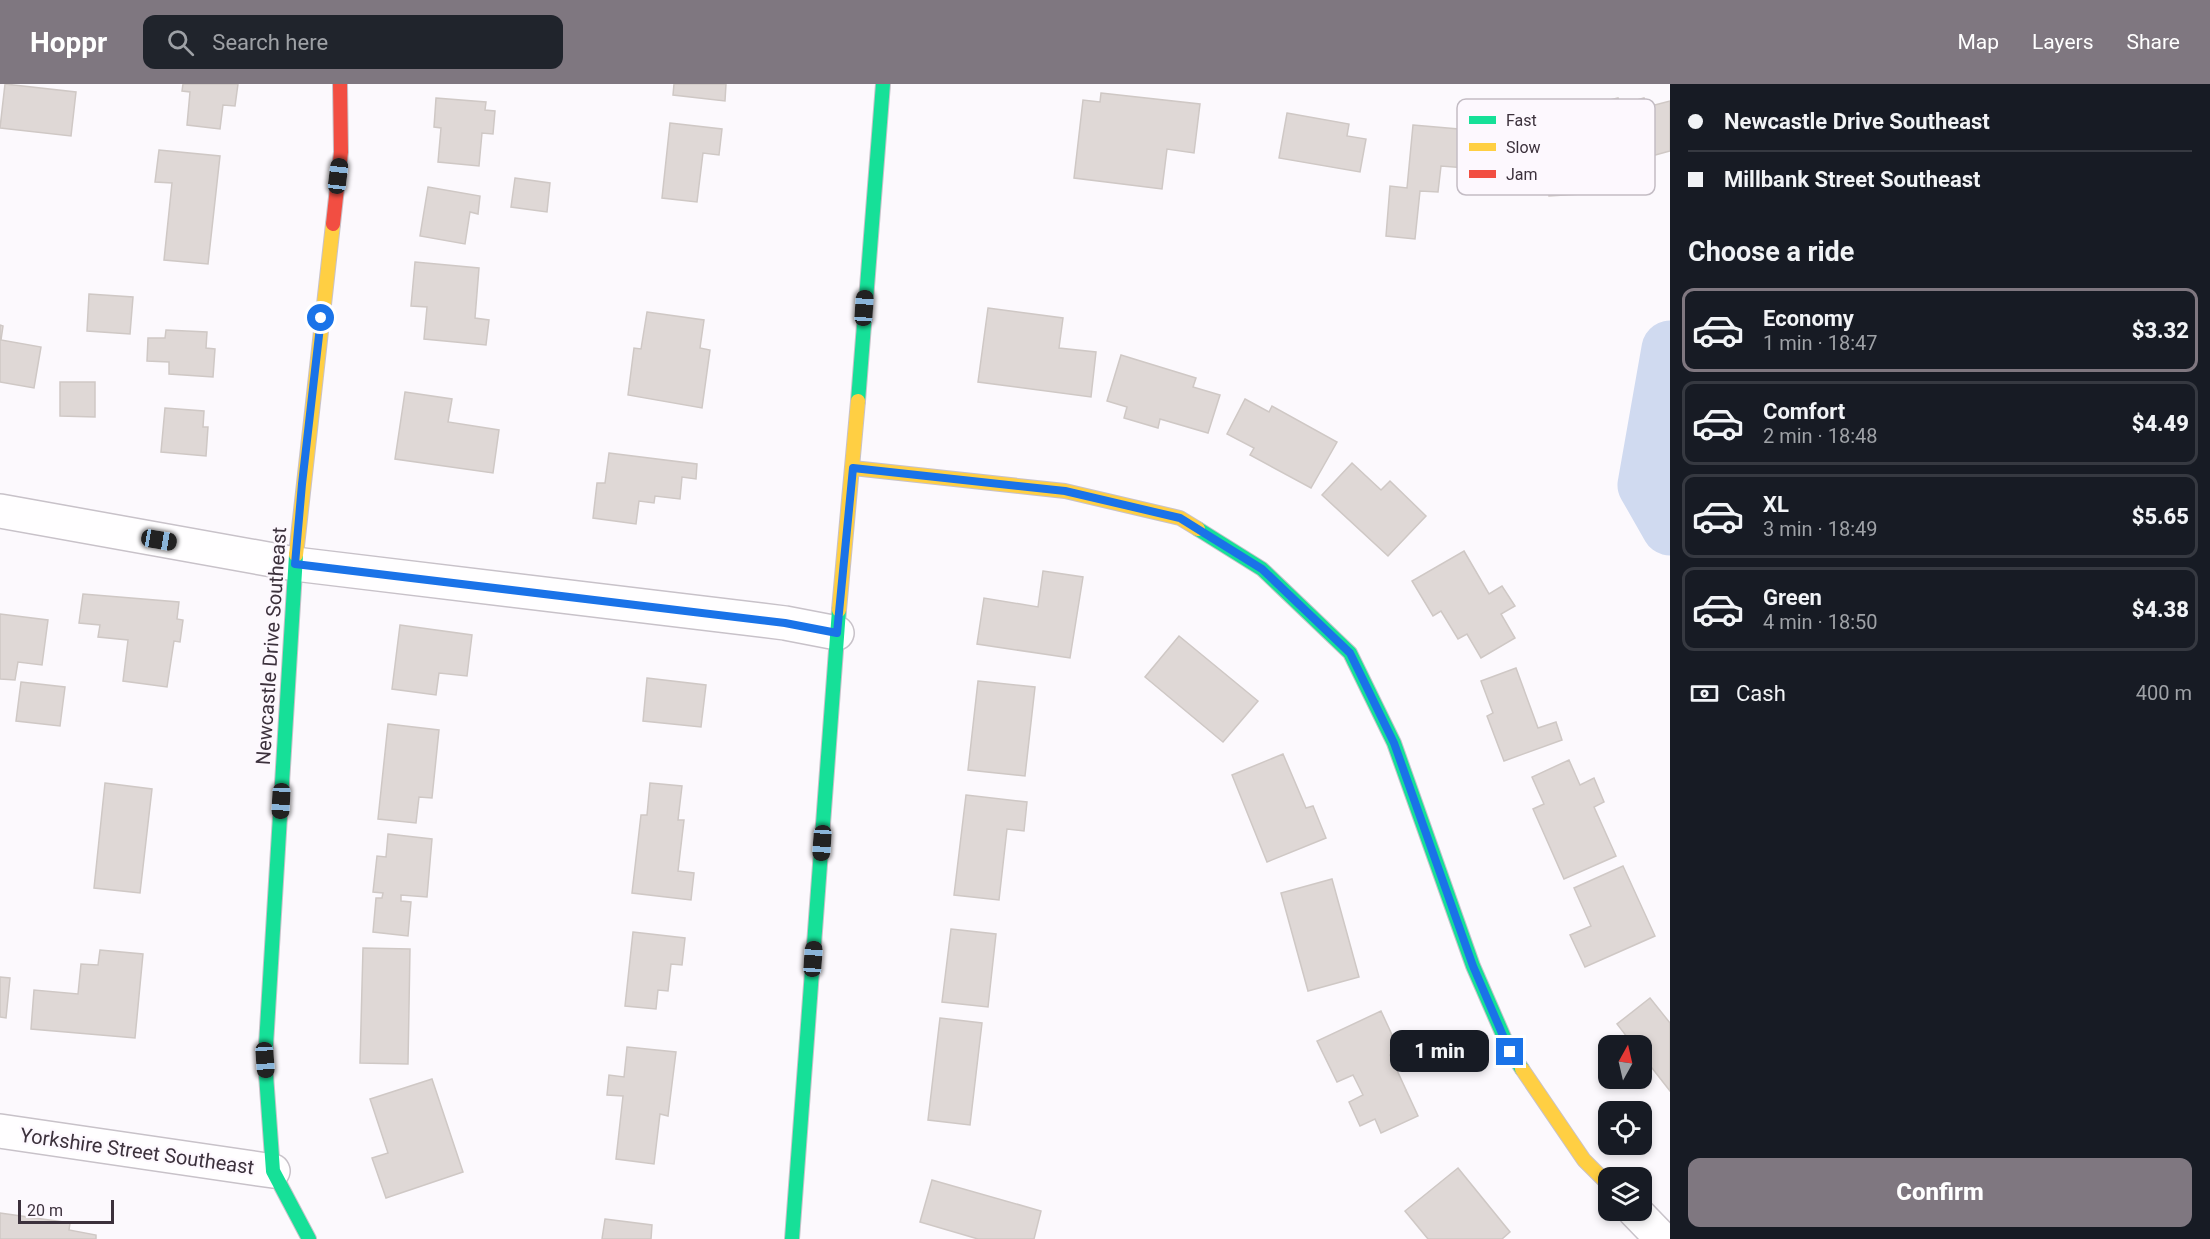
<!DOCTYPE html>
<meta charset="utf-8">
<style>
:root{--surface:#171b24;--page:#20242c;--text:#f1f3f6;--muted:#9ea1a6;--line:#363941;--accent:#7f7780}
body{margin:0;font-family:Roboto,sans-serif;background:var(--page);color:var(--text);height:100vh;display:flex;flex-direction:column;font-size:22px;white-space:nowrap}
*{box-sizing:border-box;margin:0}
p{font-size:20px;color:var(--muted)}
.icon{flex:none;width:33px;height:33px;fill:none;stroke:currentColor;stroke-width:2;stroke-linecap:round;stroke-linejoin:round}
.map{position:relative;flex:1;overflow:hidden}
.drawer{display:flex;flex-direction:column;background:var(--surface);width:540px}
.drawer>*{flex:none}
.banner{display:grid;align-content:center;height:132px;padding:0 18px;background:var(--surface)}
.needle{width:39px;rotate:8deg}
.tools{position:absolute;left:1598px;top:951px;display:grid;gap:12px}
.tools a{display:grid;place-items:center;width:54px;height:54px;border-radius:12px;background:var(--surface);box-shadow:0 3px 9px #0003;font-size:30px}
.scale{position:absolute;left:18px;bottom:15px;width:96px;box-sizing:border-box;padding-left:6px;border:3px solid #3c313c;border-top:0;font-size:16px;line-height:21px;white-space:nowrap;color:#3c313c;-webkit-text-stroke:4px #fdf8fe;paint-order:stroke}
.end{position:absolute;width:27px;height:27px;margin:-14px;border:8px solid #1a73e8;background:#fff;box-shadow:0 0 0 3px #fff}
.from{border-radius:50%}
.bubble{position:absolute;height:42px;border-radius:12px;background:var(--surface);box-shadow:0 3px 9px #0003;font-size:20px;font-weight:800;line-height:42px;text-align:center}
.car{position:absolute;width:18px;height:36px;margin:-18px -9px;border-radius:8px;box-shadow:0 0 4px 2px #0007;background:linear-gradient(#222 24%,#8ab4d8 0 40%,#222 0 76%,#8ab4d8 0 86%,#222 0)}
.banner b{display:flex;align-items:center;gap:21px;height:57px;font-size:22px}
.banner b+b{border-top:2px solid var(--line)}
.banner i{width:15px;height:15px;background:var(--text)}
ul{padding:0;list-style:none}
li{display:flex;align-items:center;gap:18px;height:84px;margin:0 12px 9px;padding:0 6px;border:3px solid var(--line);border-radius:12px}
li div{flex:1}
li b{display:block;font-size:22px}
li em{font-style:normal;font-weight:800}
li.on{border-color:var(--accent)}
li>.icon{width:54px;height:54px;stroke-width:1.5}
h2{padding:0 18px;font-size:27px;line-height:72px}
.pay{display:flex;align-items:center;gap:15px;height:66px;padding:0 18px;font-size:22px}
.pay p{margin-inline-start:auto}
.button{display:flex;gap:12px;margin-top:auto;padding:12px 18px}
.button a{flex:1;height:69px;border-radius:12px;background:var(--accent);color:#fff;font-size:24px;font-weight:800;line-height:69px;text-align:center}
header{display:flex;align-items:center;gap:36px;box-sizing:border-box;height:84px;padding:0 30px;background:var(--accent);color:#fff}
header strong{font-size:28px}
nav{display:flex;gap:33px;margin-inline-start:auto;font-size:21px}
.search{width:420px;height:54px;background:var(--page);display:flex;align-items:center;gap:15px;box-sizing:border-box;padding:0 21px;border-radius:12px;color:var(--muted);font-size:22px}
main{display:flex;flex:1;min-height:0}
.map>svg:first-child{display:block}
</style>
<header>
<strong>Hoppr</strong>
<div class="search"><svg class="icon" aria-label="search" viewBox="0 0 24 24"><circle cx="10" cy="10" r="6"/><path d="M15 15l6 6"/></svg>Search here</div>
<nav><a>Map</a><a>Layers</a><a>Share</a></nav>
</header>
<main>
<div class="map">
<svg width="1670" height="1155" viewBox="0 0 1670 1155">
<rect width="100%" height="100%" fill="#fcf9fd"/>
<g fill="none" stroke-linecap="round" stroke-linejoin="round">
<!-- river -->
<polyline stroke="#d0daf0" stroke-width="57" points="1670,265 1646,401 1670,443"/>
</g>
<!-- building -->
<g fill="#dfd8d6" stroke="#cfc8c5" stroke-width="1.5">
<polygon points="5,0 76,8 71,52 0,44"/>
<polygon points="183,0 238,0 235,22 223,21 220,45 187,41 190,8 182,7"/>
<polygon points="674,0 726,0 725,17 673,11"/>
<polygon points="1101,9 1200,20 1194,69 1167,65 1162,105 1074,94 1083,16 1100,18"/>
<polygon points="436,14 486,18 485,26 495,27 493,50 482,49 479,82 438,78 441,44 434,43"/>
<polygon points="1618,14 1620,21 1644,14 1647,23 1670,17 1670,67 1626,79 1623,68 1602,74 1587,22"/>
<polygon points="1564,20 1566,65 1594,63 1597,109 1549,112 1547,80 1510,82 1507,35 1534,34 1533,22"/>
<polygon points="1287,29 1349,40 1347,52 1366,55 1360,88 1279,74"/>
<polygon points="670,39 722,45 719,71 703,69 697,118 662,114"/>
<polygon points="1413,41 1470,46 1466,84 1441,82 1438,108 1420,107 1415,155 1386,152 1390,102 1407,104"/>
<polygon points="159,66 220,72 208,180 164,176 172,99 155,98"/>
<polygon points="515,94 550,99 547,128 511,123"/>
<polygon points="428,103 480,112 478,130 470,128 465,160 420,152"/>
<polygon points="415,178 479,184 475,234 489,236 486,261 424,255 427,223 411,222"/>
<polygon points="89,210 133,213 130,250 87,247"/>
<polygon points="988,224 1063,234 1059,264 1096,268 1091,313 978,298"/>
<polygon points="647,228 704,236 700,264 710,266 702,324 628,311 634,264 641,265"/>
<polygon points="0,241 3,242 1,256 41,263 34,304 0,298"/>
<polygon points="166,246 207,248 206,264 215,265 213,293 169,290 169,278 147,277 148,254 165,254"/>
<polygon points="1121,271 1196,294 1193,303 1220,311 1208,349 1160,335 1158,344 1124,334 1127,323 1107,317"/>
<polygon points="60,298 95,298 95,333 60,332"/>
<polygon points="405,308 452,315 448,338 499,346 493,389 395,375"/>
<polygon points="1245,315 1269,328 1272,322 1337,358 1311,404 1250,371 1254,364 1227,350"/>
<polygon points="165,324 204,327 203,343 208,343 206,372 161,368"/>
<polygon points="609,369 697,380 696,395 682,393 680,415 655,412 654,419 639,417 636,440 593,434 597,399 605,399"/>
<polygon points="1352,379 1381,406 1390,397 1426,432 1388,472 1322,411"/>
<polygon points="1464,467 1489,510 1502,502 1515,522 1501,530 1515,554 1481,574 1467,550 1458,555 1441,527 1433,532 1412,497"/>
<polygon points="1043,487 1083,493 1070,574 977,560 984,514 1038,523"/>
<polygon points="83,510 179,518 177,535 183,536 180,558 174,557 167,603 123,597 128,556 98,553 100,541 79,539"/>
<polygon points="0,530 48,536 42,581 18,578 15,596 0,595"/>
<polygon points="400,541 472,551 467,592 439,589 436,611 392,605"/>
<polygon points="1179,552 1258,617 1223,658 1145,593"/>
<polygon points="1516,584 1538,644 1556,638 1562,656 1504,677 1487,632 1493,629 1481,597"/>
<polygon points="647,594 706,601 701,643 643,637"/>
<polygon points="978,597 1035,603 1025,692 968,686"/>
<polygon points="21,598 65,603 60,642 16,637"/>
<polygon points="388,640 439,646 432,714 419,713 416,739 378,735"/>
<polygon points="1283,670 1306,724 1313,722 1326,754 1267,778 1232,691"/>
<polygon points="1569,676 1580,701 1594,694 1604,718 1594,723 1616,772 1564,795 1533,725 1544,720 1532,693"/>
<polygon points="105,699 152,705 140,809 94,804"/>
<polygon points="650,699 682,702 678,736 684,736 678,787 694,789 691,816 632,809 641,731 647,731"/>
<polygon points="966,711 1027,718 1024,747 1007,745 999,816 954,811"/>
<polygon points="388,750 432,755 427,813 401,811 401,817 411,818 408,852 373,848 376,814 382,814 383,809 373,808 377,772 386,773"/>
<polygon points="1623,782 1655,852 1585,883 1570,851 1591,842 1574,804"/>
<polygon points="1332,795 1359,893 1308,907 1281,809"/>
<polygon points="951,845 996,850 988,923 942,918"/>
<polygon points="633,848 685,854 682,881 671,880 668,907 658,906 656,925 625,922"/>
<polygon points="363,864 410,865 408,980 360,979"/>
<polygon points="100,866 143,870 135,954 31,945 34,906 78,910 81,880 98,881"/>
<polygon points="0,893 10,894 6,934 0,933"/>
<polygon points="1650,914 1670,939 1670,1007 1641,970 1641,962 1634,962 1617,940"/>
<polygon points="1381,927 1399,966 1390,971 1418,1032 1381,1049 1375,1035 1360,1042 1349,1018 1363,1011 1353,991 1337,998 1317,957"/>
<polygon points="940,934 982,939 970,1041 928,1036"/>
<polygon points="627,963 676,968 668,1032 660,1030 654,1080 616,1075 623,1012 607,1011 609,991 624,993"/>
<polygon points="432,995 463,1088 386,1114 372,1074 388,1069 370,1015"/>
<polygon points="1458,1084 1510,1148 1502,1155 1428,1155 1405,1127"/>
<polygon points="932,1096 1041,1127 1034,1155 978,1155 920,1138"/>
<polygon points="0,1129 70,1139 69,1146 96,1151 96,1155 0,1155"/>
<polygon points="605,1135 652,1141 651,1155 602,1155"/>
</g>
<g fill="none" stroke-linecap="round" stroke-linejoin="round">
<defs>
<g id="street">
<polyline points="0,427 295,480 785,539 837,549"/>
<polyline points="0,1047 273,1087"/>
<polyline points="1634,1126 1662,1155"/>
</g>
<g id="fast">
<polyline points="858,317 883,0"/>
<polyline points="1198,445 1262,485 1350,569 1394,659 1473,882 1510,967 1522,985"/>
<polyline points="296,471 265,977 273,1087 309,1155"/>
<polyline points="792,1155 839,526"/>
</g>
<g id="slow">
<polyline points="853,384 1065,407 1180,434 1198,445"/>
<polyline points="296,471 333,140"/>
<polyline points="839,526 858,317"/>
<polyline points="1522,985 1584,1076 1608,1100"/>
</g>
<polyline id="jam" points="333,140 341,68 340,0"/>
</defs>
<!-- street casing -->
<use href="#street" stroke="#c8c2c9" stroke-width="36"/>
<!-- fast casing -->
<use href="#fast" stroke="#c8c2c9" stroke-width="16"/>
<!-- slow casing -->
<use href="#slow" stroke="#c8c2c9" stroke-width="16"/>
<!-- jam casing -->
<use href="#jam" stroke="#c8c2c9" stroke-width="16"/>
<!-- street -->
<use href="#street" stroke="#fffeff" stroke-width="33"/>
<!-- fast -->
<use href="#fast" stroke="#16e098" stroke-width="14"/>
<!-- slow -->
<use href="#slow" stroke="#ffcf43" stroke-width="14"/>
<!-- jam -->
<use href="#jam" stroke="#f24e42" stroke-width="14"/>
</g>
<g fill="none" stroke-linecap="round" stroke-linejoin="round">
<!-- route -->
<polyline stroke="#1a73e8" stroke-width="8" points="321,234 302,400 295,480 785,539 837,549 853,384 1065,407 1180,434 1262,485 1350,569 1394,659 1473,882 1510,968"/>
</g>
<g text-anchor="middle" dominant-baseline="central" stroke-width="4.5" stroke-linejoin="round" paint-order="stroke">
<!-- street labels -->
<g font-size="20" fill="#3c313c" stroke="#fdf8fe">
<text transform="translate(271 562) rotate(-86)">Newcastle Drive Southeast</text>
<text transform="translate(137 1067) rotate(8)">Yorkshire Street Southeast</text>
</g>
</g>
<!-- legend -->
<rect x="1457" y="15" width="198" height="96" rx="9" fill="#fdf8fe" stroke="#c3bcc4" stroke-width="1.5"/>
<rect x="1469" y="32" width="27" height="8" fill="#16e098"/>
<rect x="1469" y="59" width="27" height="8" fill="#ffcf43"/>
<rect x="1469" y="86" width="27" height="8" fill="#f24e42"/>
<g font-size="16" fill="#3c313c">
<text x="1506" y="42">Fast</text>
<text x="1506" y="69">Slow</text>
<text x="1506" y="96">Jam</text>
</g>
</svg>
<div class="tools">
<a><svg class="needle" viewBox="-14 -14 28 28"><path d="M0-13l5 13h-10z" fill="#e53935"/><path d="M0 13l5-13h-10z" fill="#9ea1a6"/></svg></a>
<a><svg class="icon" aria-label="locate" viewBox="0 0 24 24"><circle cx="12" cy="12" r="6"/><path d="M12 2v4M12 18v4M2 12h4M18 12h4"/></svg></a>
<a><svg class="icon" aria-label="layers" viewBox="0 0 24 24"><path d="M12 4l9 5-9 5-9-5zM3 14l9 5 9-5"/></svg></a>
</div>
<div class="scale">20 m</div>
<i class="end from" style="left:321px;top:234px"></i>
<i class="end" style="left:1510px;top:968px"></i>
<div class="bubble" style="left:1390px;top:946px;width:99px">1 min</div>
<i class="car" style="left:338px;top:92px;rotate:7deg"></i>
<i class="car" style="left:864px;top:224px;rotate:4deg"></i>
<i class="car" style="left:159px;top:456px;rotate:100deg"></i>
<i class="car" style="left:281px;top:717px;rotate:183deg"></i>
<i class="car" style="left:822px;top:759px;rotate:184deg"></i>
<i class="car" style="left:813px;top:875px;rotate:4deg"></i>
<i class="car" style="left:265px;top:976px;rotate:176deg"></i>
</div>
<section class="drawer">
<div class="banner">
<b><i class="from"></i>Newcastle Drive Southeast</b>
<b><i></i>Millbank Street Southeast</b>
</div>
<h2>Choose a ride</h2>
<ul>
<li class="on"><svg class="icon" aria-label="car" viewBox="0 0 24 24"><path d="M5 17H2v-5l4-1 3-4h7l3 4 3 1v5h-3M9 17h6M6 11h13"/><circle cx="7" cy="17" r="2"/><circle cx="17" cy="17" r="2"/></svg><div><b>Economy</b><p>1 min · 18:47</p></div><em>$3.32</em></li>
<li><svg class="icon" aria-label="car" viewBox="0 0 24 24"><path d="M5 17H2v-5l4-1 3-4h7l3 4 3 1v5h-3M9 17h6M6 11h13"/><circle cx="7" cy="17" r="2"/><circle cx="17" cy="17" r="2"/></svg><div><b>Comfort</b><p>2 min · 18:48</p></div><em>$4.49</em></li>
<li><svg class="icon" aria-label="car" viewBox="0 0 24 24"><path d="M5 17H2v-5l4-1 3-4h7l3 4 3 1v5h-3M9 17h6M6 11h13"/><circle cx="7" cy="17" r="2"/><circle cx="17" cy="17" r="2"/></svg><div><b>XL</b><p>3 min · 18:49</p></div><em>$5.65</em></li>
<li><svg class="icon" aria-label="car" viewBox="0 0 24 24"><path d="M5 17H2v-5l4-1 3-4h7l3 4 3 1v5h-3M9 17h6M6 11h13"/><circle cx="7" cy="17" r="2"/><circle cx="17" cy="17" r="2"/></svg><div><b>Green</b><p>4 min · 18:50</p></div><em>$4.38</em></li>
</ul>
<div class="pay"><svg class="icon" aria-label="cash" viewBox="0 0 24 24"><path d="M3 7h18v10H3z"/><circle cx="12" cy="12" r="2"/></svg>Cash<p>400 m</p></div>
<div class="button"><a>Confirm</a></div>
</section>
</main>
